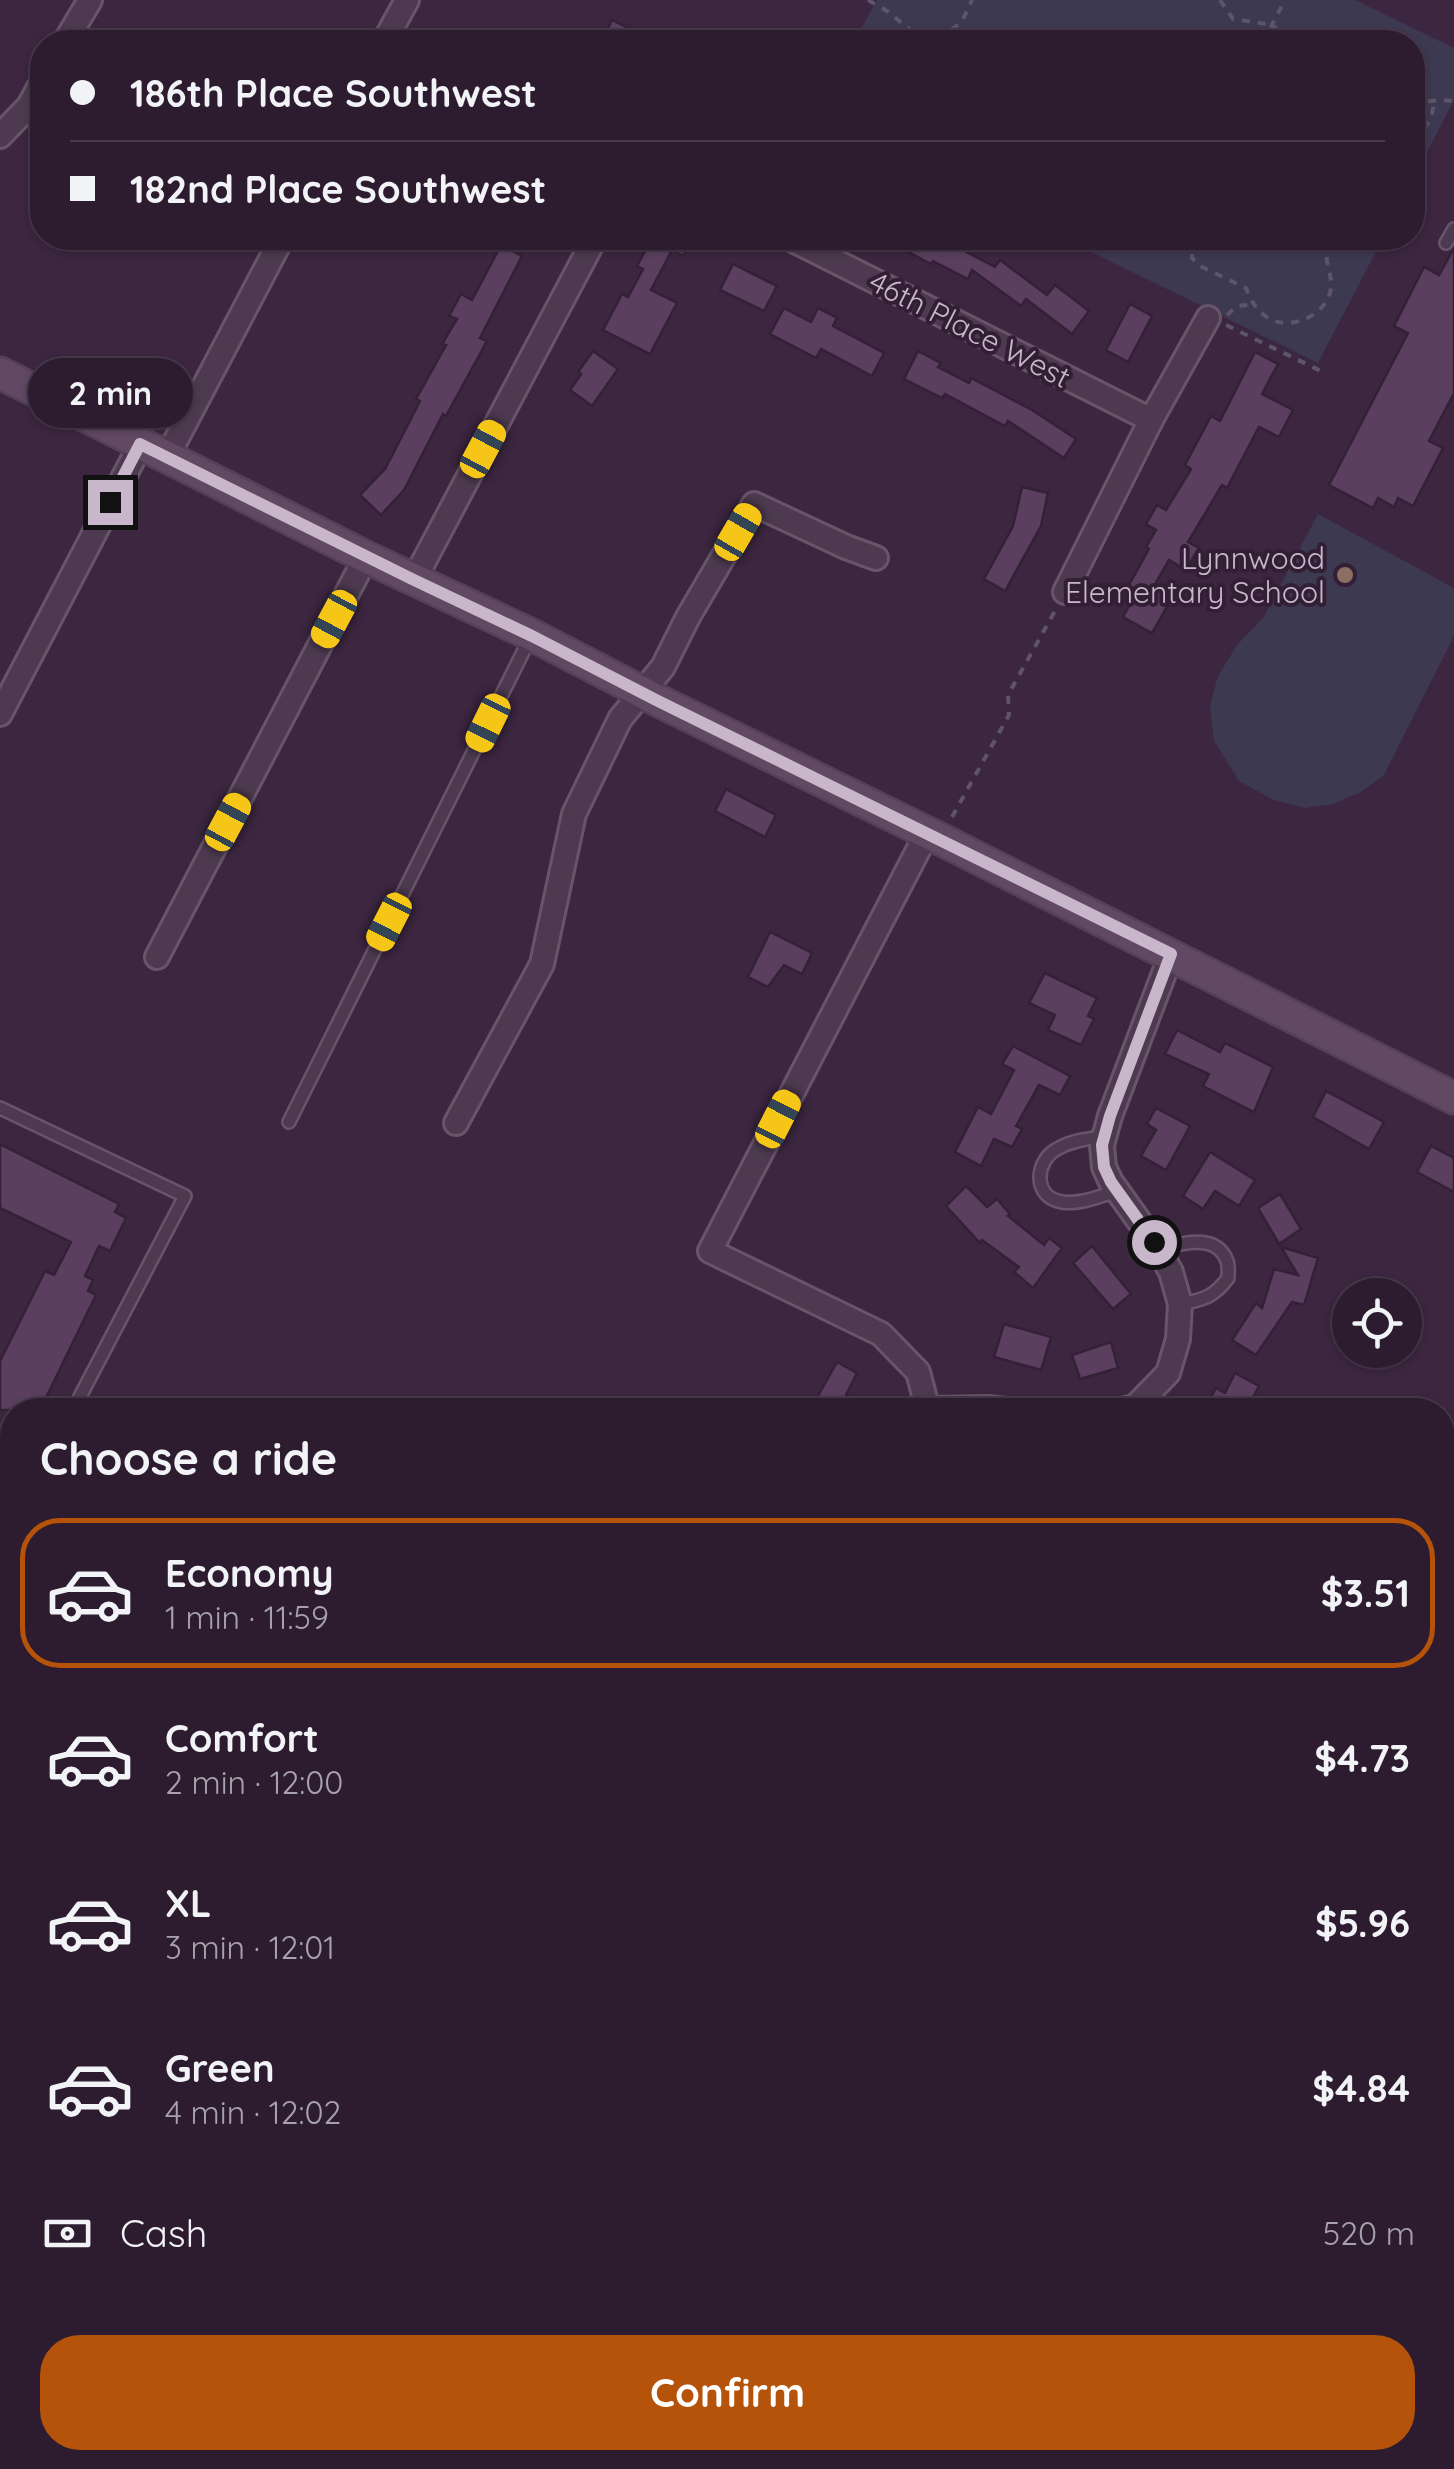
<!DOCTYPE html>
<meta charset="utf-8">
<style>
:root{--surface:#2d1c30;--page:#352538;--text:#f1f3f6;--muted:#a7a1ab;--line:#483a4c;--accent:#b45309}
body{margin:0;font-family:Quicksand,sans-serif;background:var(--page);color:var(--text);height:100vh;display:flex;flex-direction:column;font-size:38px;white-space:nowrap}
*{box-sizing:border-box;margin:0}
p{font-size:32px;color:var(--muted)}
.icon{flex:none;width:55px;height:55px;fill:none;stroke:currentColor;stroke-width:2;stroke-linecap:round;stroke-linejoin:round}
.map{position:relative;flex:1;overflow:hidden}
.panel{position:absolute;left:0px;top:1398px;width:1455px;height:1072px;display:flex;flex-direction:column;background:var(--surface);border-radius:40px 40px 0 0;box-shadow:0 2px 8px #0004,0 0 0 2px var(--line)}
.panel>*{flex:none}
.guide{position:absolute;left:30px;top:30px;width:1395px;height:220px;border-radius:40px;box-shadow:0 2px 8px #0004,0 0 0 2px var(--line);display:grid;align-content:center;height:220px;padding:0 40px;background:var(--surface)}
.buttons{position:absolute;left:1332px;top:1278px;display:grid;gap:20px}
.buttons a{display:grid;place-items:center;width:90px;height:90px;border-radius:50%;background:var(--surface);box-shadow:0 2px 8px #0004,0 0 0 2px var(--line);font-size:50px}
.end{position:absolute;width:45px;height:45px;margin:-22px;border:12px solid #c8b7ca;background:#111;box-shadow:0 0 0 5px #111}
.from{border-radius:50%}
.bubble{position:absolute;height:70px;border-radius:35px;background:var(--surface);box-shadow:0 2px 8px #0004,0 0 0 2px var(--line);font-size:32px;font-weight:700;line-height:70px;text-align:center}
.car{position:absolute;width:30px;height:60px;margin:-30px -15px;border-radius:12px;box-shadow:0 0 8px 2px #0007;background:linear-gradient(#f5c518 24%,#345 0 40%,#f5c518 0 76%,#345 0 86%,#f5c518 0)}
.guide b{display:flex;align-items:center;gap:35px;height:95px;font-size:38px}
.guide b+b{border-top:2px solid var(--line)}
.guide i{width:25px;height:25px;background:var(--text)}
ul{padding:0;list-style:none}
li{display:flex;align-items:center;gap:30px;height:150px;margin:0 20px 15px;padding:0 20px;border:5px solid transparent;border-radius:40px}
li div{flex:1}
li b{display:block;font-size:38px}
li em{font-style:normal;font-weight:700}
li.selected{border-color:var(--accent)}
li>.icon{width:90px;height:90px;stroke-width:1.5}
h2{padding:0 40px;font-size:45px;line-height:120px}
.pay{display:flex;align-items:center;gap:25px;height:110px;padding:0 40px;font-size:38px}
.pay p{margin-inline-start:auto}
.cta{display:flex;gap:20px;margin-top:auto;padding:20px 40px}
.cta a{flex:1;height:115px;border-radius:40px;background:var(--accent);color:#fff;font-size:40px;font-weight:700;line-height:115px;text-align:center}
.map>svg:first-child{display:block}
</style>
<div class="map">
<svg width="1454" height="2469" viewBox="0 0 1454 2469">
<rect width="100%" height="100%" fill="#3c2640"/>
<!-- green -->
<g fill="#3d3951">
<polygon points="877,0 1355,0 1454,48 1454,100 1413,180 1412,42 854,42"/>
<polygon points="1063,238 1383,238 1318,363"/>
<polygon points="1318,514 1454,588 1454,636 1384,775 1361,792 1333,804 1305,808 1274,800 1239,781 1214,741 1210,706 1218,676 1237,645 1263,618"/>
</g>
<g fill="none" stroke-linecap="round" stroke-linejoin="round">
<!-- stream -->
<g stroke="#59335e" stroke-width="6">
<polyline points="0,2440 12,2454"/>
<polyline points="16,2458 23,2463 46,2463 63,2469"/>
</g>
</g>
<!-- building -->
<g fill="#5a405e" stroke="#342137" stroke-width="2.5">
<polygon points="612,20 656,42 601,42"/>
<polygon points="647,238 692,238 683,256 672,250 651,290 677,303 650,354 603,330 622,294 628,297 643,269 637,266 651,240"/>
<polygon points="882,238 940,238 995,267 1000,260 1047,295 1055,285 1089,311 1072,334 1026,299 1021,306 972,270 968,279 933,261 931,264"/>
<polygon points="501,245 522,256 480,338 487,341 446,416 443,414 404,490 381,515 360,495 385,469 420,401 416,399 446,345 442,344 457,319 449,316 461,294 472,300"/>
<polygon points="1454,248 1454,393 1429,441 1443,448 1413,506 1398,498 1394,507 1378,498 1373,508 1329,485 1408,333 1394,326 1424,267 1439,275"/>
<polygon points="733,264 777,286 764,311 720,290"/>
<polygon points="1130,304 1152,316 1128,362 1106,350"/>
<polygon points="784,308 811,322 818,308 837,318 833,326 884,353 872,376 821,349 816,358 770,334"/>
<polygon points="593,351 618,369 592,406 570,390 581,374 578,372"/>
<polygon points="918,351 941,363 938,367 969,383 971,378 1032,410 1076,439 1064,458 1008,421 1005,426 945,394 942,398 904,379"/>
<polygon points="1255,352 1278,364 1262,394 1293,410 1279,437 1259,427 1227,488 1222,485 1188,542 1199,548 1186,570 1169,560 1154,586 1173,596 1152,633 1123,617 1134,596 1125,592 1149,549 1146,547 1156,530 1146,524 1157,505 1166,510 1191,469 1185,465 1211,416 1220,421"/>
<polygon points="1022,487 1048,493 1041,526 1005,591 984,579 1013,526"/>
<polygon points="726,789 776,815 765,837 715,811"/>
<polygon points="770,932 812,953 802,974 784,965 768,987 748,977"/>
<polygon points="1045,973 1097,998 1088,1016 1094,1019 1081,1045 1048,1030 1055,1015 1029,1003"/>
<polygon points="1177,1030 1220,1052 1225,1043 1273,1067 1254,1112 1203,1086 1209,1074 1165,1054"/>
<polygon points="1013,1046 1070,1076 1060,1095 1039,1085 1016,1126 1022,1129 1012,1147 994,1139 981,1166 955,1152 978,1107 991,1114 1014,1070 1002,1064"/>
<polygon points="1326,1091 1384,1122 1369,1149 1313,1117"/>
<polygon points="1156,1108 1190,1126 1166,1170 1141,1156 1156,1130 1147,1124"/>
<polygon points="0,1144 119,1204 115,1212 126,1218 110,1251 99,1246 85,1276 93,1280 88,1291 96,1295 40,1410 0,1410 0,1361 45,1271 54,1275 71,1242 0,1208"/>
<polygon points="1431,1146 1454,1158 1454,1192 1417,1172"/>
<polygon points="1210,1152 1255,1180 1239,1206 1215,1191 1203,1209 1183,1196"/>
<polygon points="966,1186 987,1207 997,1199 1010,1214 1008,1216 1044,1245 1049,1238 1062,1248 1033,1288 1014,1272 1019,1267 982,1240 980,1243 946,1206"/>
<polygon points="1280,1194 1301,1229 1279,1244 1258,1208"/>
<polygon points="1092,1246 1131,1294 1113,1309 1073,1263"/>
<polygon points="1281,1247 1318,1258 1304,1305 1292,1302 1256,1355 1232,1340 1256,1303 1262,1308 1274,1269 1298,1275"/>
<polygon points="1004,1324 1051,1337 1041,1370 994,1357"/>
<polygon points="1111,1342 1118,1368 1080,1379 1072,1355"/>
<polygon points="837,1362 857,1373 846,1395 873,1410 810,1410"/>
<polygon points="1235,1373 1259,1386 1249,1405 1259,1410 1204,1410 1216,1388 1225,1393"/>
</g>
<g fill="none" stroke-linecap="round" stroke-linejoin="round">
<defs>
<g id="lane">
<polyline points="1446,243 1454,229"/>
<polyline points="0,1108 185,1196 73,1410"/>
<polyline points="289,1122 530,638"/>
<path d="M1104,1137C1088,1139 1072,1140 1057,1149C1035,1161 1032,1197 1062,1202C1080,1205 1100,1196 1117,1191"/>
<path d="M1159,1249C1180,1244 1216,1232 1227,1261C1229,1266 1228,1272 1228,1278C1214,1297 1203,1300 1180,1304"/>
<polyline points="0,1574 3,1548 12,1529"/>
<polyline points="188,2458 195,2469"/>
<polyline points="357,2458 369,2469"/>
<polyline points="735,2458 759,2469"/>
</g>
<g id="street">
<polyline points="65,42 90,0"/>
<polyline points="384,42 407,0"/>
<polyline points="0,136 29,106 42,82"/>
<polyline points="789,238 1151,420"/>
<polyline points="167,457 282,238"/>
<polyline points="414,580 595,238"/>
<polyline points="1065,592 1151,420 1208,318"/>
<polyline points="0,714 141,444"/>
<polyline points="927,833 710,1251 881,1334 918,1372 928,1410"/>
<polyline points="157,957 366,557"/>
<polyline points="456,1123 542,964 574,814 620,719 663,667 688,617 754,504 846,547 876,558"/>
<polyline points="928,1409 987,1408 1007,1410"/>
<polyline points="1122,1410 1135,1407 1168,1373 1178,1339 1180,1304 1171,1272 1154,1242 1111,1182 1104,1167 1102,1145 1110,1116 1171,955"/>
<polyline points="0,1704 12,1710"/>
<polyline points="1442,2008 1454,2014"/>
<polyline points="1442,2425 1454,2431"/>
<polyline points="1250,2469 1256,2458"/>
<polyline points="1444,2469 1454,2446"/>
</g>
<g id="secondary">
<polyline points="0,373 366,557 532,635 659,701 942,840 1454,1098"/>
<polyline points="1442,1467 1454,1445"/>
<polyline points="919,2469 925,2458"/>
</g>
</defs>
<!-- lane casing -->
<use href="#lane" stroke="#68556a" stroke-width="16"/>
<!-- street casing -->
<use href="#street" stroke="#68556a" stroke-width="28"/>
<!-- secondary casing -->
<use href="#secondary" stroke="#534156" stroke-width="35"/>
<!-- path -->
<g stroke="#5e546b" stroke-width="4" stroke-dasharray="8 8" stroke-linecap="butt">
<path d="M868,0L887,11L918,36C951,33 959,32 972,0"/>
<polyline points="1220,0 1233,19 1272,25 1293,42"/>
<polyline points="1263,42 1285,0"/>
<path d="M1412,101C1426,104 1441,97 1454,102"/>
<path d="M1412,139C1427,128 1434,119 1433,101"/>
<path d="M1192,238V258L1202,267L1246,288C1251,301 1257,312 1270,319C1292,330 1323,316 1330,293C1333,281 1329,272 1327,261C1326,253 1330,245 1332,238"/>
<polyline points="1227,315 1237,306 1253,304"/>
<polyline points="1226,325 1323,372"/>
<polyline points="952,817 1009,715 1008,695 1056,609"/>
</g>
<!-- lane -->
<use href="#lane" stroke="#4d3a50" stroke-width="11"/>
<!-- street -->
<use href="#street" stroke="#4d3a50" stroke-width="22"/>
<!-- secondary -->
<use href="#secondary" stroke="#614863" stroke-width="30"/>
</g>
<g fill="none" stroke-linecap="round" stroke-linejoin="round">
<!-- route -->
<polyline stroke="#c8b7ca" stroke-width="12" points="110,502 140,444 414,580 532,636 658,701 1171,954 1110,1116 1102,1145 1104,1167 1111,1182 1154,1242"/>
</g>
<!-- markers -->
<circle fill="#8d6e63" stroke="#321f35" stroke-width="4" cx="1345" cy="575" r="10"/>
<g text-anchor="middle" dominant-baseline="central" stroke-width="8" stroke-linejoin="round" paint-order="stroke">
<!-- street labels -->
<g font-size="30" fill="#c8b7ca" stroke="#321f35">
<text transform="translate(970 329) rotate(27)">46th Place West</text>
</g>
<!-- poi labels -->
<g font-size="30" fill="#c8b7ca" stroke="#321f35" text-anchor="end">
<text x="1325" y="558">Lynnwood<tspan x="1325" dy="34">Elementary School</tspan></text>
</g>
</g>
</svg>
<div class="buttons">
<a><svg class="icon" aria-label="locate" viewBox="0 0 24 24"><circle cx="12" cy="12" r="6"/><path d="M12 2v4M12 18v4M2 12h4M18 12h4"/></svg></a>
</div>
<i class="end from" style="left:1154px;top:1242px"></i>
<i class="end" style="left:110px;top:502px"></i>
<div class="bubble" style="left:28px;top:358px;width:165px">2 min</div>
<i class="car" style="left:483px;top:449px;rotate:28deg"></i>
<i class="car" style="left:738px;top:532px;rotate:30deg"></i>
<i class="car" style="left:334px;top:619px;rotate:208deg"></i>
<i class="car" style="left:488px;top:723px;rotate:206deg"></i>
<i class="car" style="left:228px;top:822px;rotate:28deg"></i>
<i class="car" style="left:389px;top:922px;rotate:207deg"></i>
<i class="car" style="left:778px;top:1119px;rotate:27deg"></i>
<div class="guide">
<b><i class="from"></i>186th Place Southwest</b>
<b><i></i>182nd Place Southwest</b>
</div>
<section class="panel">
<h2>Choose a ride</h2>
<ul>
<li class="selected"><svg class="icon" aria-label="car" viewBox="0 0 24 24"><path d="M5 17H2v-5l4-1 3-4h7l3 4 3 1v5h-3M9 17h6M6 11h13"/><circle cx="7" cy="17" r="2"/><circle cx="17" cy="17" r="2"/></svg><div><b>Economy</b><p>1 min · 11:59</p></div><em>$3.51</em></li>
<li><svg class="icon" aria-label="car" viewBox="0 0 24 24"><path d="M5 17H2v-5l4-1 3-4h7l3 4 3 1v5h-3M9 17h6M6 11h13"/><circle cx="7" cy="17" r="2"/><circle cx="17" cy="17" r="2"/></svg><div><b>Comfort</b><p>2 min · 12:00</p></div><em>$4.73</em></li>
<li><svg class="icon" aria-label="car" viewBox="0 0 24 24"><path d="M5 17H2v-5l4-1 3-4h7l3 4 3 1v5h-3M9 17h6M6 11h13"/><circle cx="7" cy="17" r="2"/><circle cx="17" cy="17" r="2"/></svg><div><b>XL</b><p>3 min · 12:01</p></div><em>$5.96</em></li>
<li><svg class="icon" aria-label="car" viewBox="0 0 24 24"><path d="M5 17H2v-5l4-1 3-4h7l3 4 3 1v5h-3M9 17h6M6 11h13"/><circle cx="7" cy="17" r="2"/><circle cx="17" cy="17" r="2"/></svg><div><b>Green</b><p>4 min · 12:02</p></div><em>$4.84</em></li>
</ul>
<div class="pay"><svg class="icon" aria-label="cash" viewBox="0 0 24 24"><path d="M3 7h18v10H3z"/><circle cx="12" cy="12" r="2"/></svg>Cash<p>520 m</p></div>
<div class="cta"><a>Confirm</a></div>
</section>
</div>
